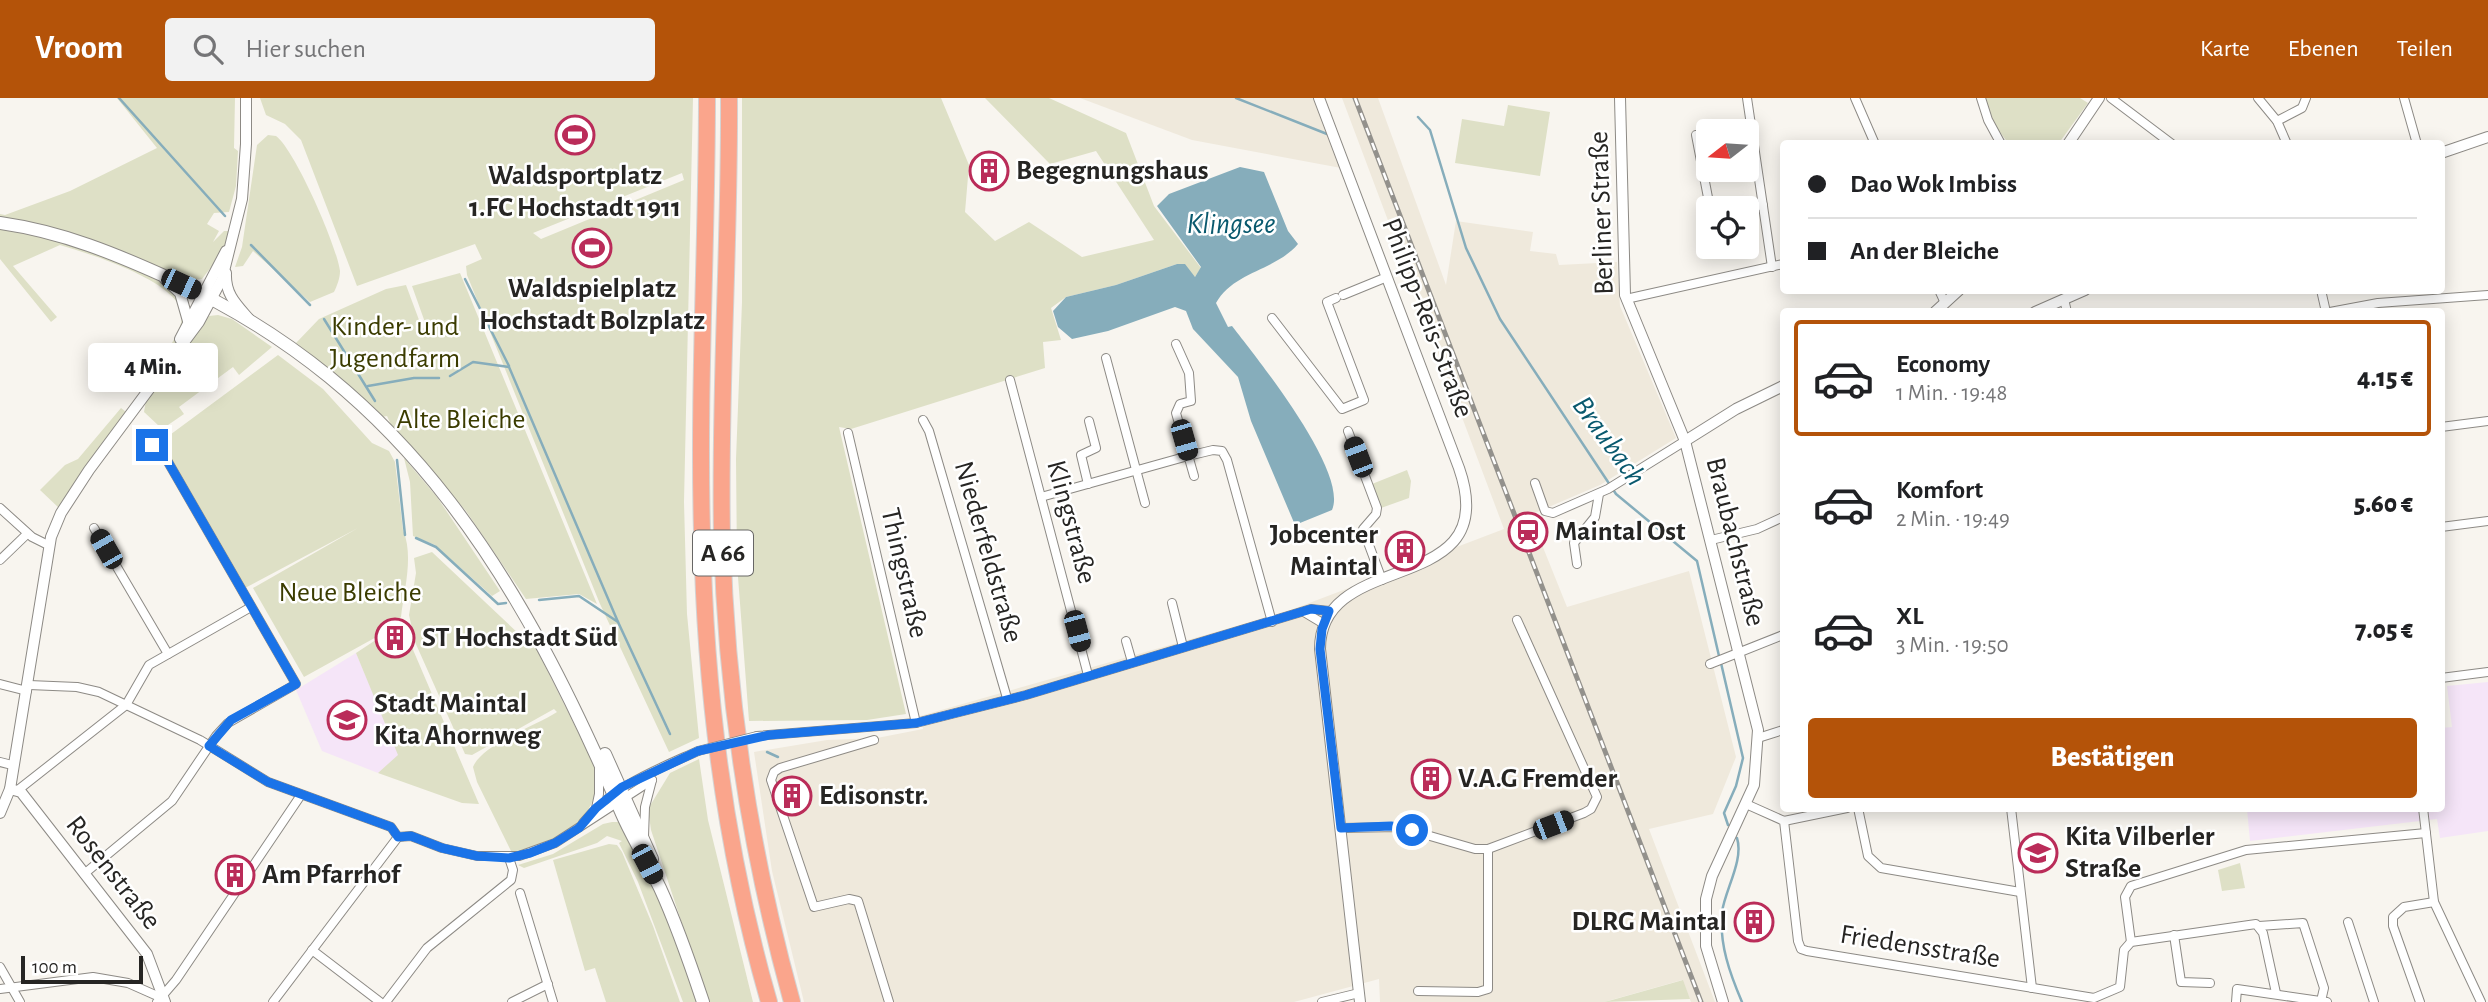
<!DOCTYPE html>
<html lang="de">
<meta charset="utf-8">
<style>
:root{--surface:#fff;--page:#f2f2f2;--text:#202124;--muted:#757577;--line:#e0e0e0;--accent:#b45309}
body{margin:0;font-family:"Alegreya Sans",sans-serif;background:var(--page);color:var(--text);height:100vh;display:flex;flex-direction:column;font-size:26px;white-space:nowrap}
*{box-sizing:border-box;margin:0}
p{font-size:23px;color:var(--muted)}
.icon{flex:none;width:38px;height:38px;fill:none;stroke:currentColor;stroke-width:2;stroke-linecap:round;stroke-linejoin:round}
.map{position:relative;flex:1;overflow:hidden}
.sheet{position:absolute;left:1780px;top:210px;width:665px;height:504px;display:flex;flex-direction:column;background:var(--surface);border-radius:7px;box-shadow:0 4px 18px #0003}
.sheet>*{flex:none}
.hud{position:absolute;left:1780px;top:42px;width:665px;height:154px;border-radius:7px;box-shadow:0 4px 18px #0003;display:grid;align-content:center;height:154px;padding:0 28px;background:var(--surface)}
.needle{width:46px;rotate:253deg}
.buttons{position:absolute;left:1696px;top:21px;display:grid;gap:14px}
.buttons a{display:grid;place-items:center;width:63px;height:63px;border-radius:7px;background:var(--surface);box-shadow:0 4px 18px #0003;font-size:35px}
.scale{position:absolute;left:21px;bottom:18px;width:122px;box-sizing:border-box;padding-left:7px;border:4px solid #262523;border-top:0;font-size:19px;line-height:24px;white-space:nowrap;color:#262523;-webkit-text-stroke:5px #fff;paint-order:stroke}
.end{position:absolute;width:32px;height:32px;margin:-16px;border:9px solid #1a73e8;background:#fff;box-shadow:0 0 0 4px #fff}
.from{border-radius:50%}
.bubble{position:absolute;height:49px;border-radius:7px;background:var(--surface);box-shadow:0 4px 18px #0003;font-size:23px;font-weight:800;line-height:49px;text-align:center}
.car{position:absolute;width:21px;height:42px;margin:-21px -10px;border-radius:9px;box-shadow:0 0 5px 2px #0007;background:linear-gradient(#222 24%,#8ab4d8 0 40%,#222 0 76%,#8ab4d8 0 86%,#222 0)}
.hud b{display:flex;align-items:center;gap:24px;height:66px;font-size:26px}
.hud b+b{border-top:2px solid var(--line)}
.hud i{width:18px;height:18px;background:var(--text)}
ul{padding:12px 0 0;list-style:none}
li{display:flex;align-items:center;gap:21px;height:116px;margin:0 14px 10px;padding:0 14px;border:4px solid transparent;border-radius:7px}
li div{flex:1}
li b{display:block;font-size:26px}
li em{font-style:normal;font-weight:800}
li.on{border-color:var(--accent)}
li>.icon{width:63px;height:63px;stroke-width:1.5}
.button{display:flex;gap:14px;margin-top:auto;padding:14px 28px}
.button a{flex:1;height:80px;border-radius:7px;background:var(--accent);color:#fff;font-size:28px;font-weight:800;line-height:80px;text-align:center}
header{display:flex;align-items:center;gap:42px;box-sizing:border-box;height:98px;padding:0 35px;background:var(--accent);color:#fff}
header strong{font-size:33px}
nav{display:flex;gap:38px;margin-inline-start:auto;font-size:24px}
.search{width:490px;height:63px;background:var(--page);display:flex;align-items:center;gap:18px;box-sizing:border-box;padding:0 24px;border-radius:7px;color:var(--muted);font-size:26px}
.map>svg:first-child{display:block}
</style>
<header>
<strong>Vroom</strong>
<div class="search"><svg class="icon" aria-label="search" viewBox="0 0 24 24"><circle cx="10" cy="10" r="6"/><path d="M15 15l6 6"/></svg>Hier suchen</div>
<nav><a>Karte</a><a>Ebenen</a><a>Teilen</a></nav>
</header>
<div class="map">
<svg width="2488" height="904" viewBox="0 0 2488 904">
<rect width="100%" height="100%" fill="#f8f5ef"/>
<!-- built -->
<g fill="#efe9dc">
<polygon points="1080,0 1314,0 1341,70 1192,42"/>
<polygon points="1342,0 1378,0 1446,187 1456,123 1533,134 1530,153 1556,156 1559,167 1617,164 1620,208 1676,340 1600,387 1530,417 1567,509 1689,473 1736,659 1713,716 1649,731 1715,904 1691,904 1682,882 1604,904 1380,904 1379,881 1294,904 804,904 772,773 754,654 827,642 877,640 923,631 920,618 1283,515 1504,431"/>
</g>
<!-- education -->
<g fill="#f5e5f8">
<polygon points="356,555 399,657 378,675 322,653 296,592"/>
<polygon points="2488,584 2488,733 2440,740 2437,721 2250,743 2247,711 2441,710 2441,630 2452,629 2447,588"/>
</g>
<!-- green -->
<g fill="#dee0c6" fill-rule="evenodd">
<polygon points="117,0 235,0 234,50 238,53 236,88 229,114 214,115 207,126 219,133 213,144 224,133 230,133 222,155 202,181 190,182 104,146 0,121 0,116 5,117 70,93 157,50"/>
<path d="M260,0H693L684,404L687,516L699,640L669,654L600,506L467,177L466,168L482,161L475,146L357,188L301,42L285,26L266,17ZM682,75L684,82L541,141L533,135Z"/>
<polygon points="742,0 941,0 969,67 965,114 995,143 1029,124 1082,159 1154,142 1096,53 1050,66 985,0 1049,0 1126,35 1154,108 1201,170 1195,179 1177,166 1116,187 1066,199 1051,210 1061,242 1043,244 1045,270 851,331 839,329 906,616 867,622 749,623 737,466 736,361 742,204"/>
<polygon points="1985,0 2080,0 2088,5 2059,45 2008,45 1991,22"/>
<polygon points="1508,7 1550,14 1540,78 1455,65 1462,21 1504,28"/>
<path d="M268,37L276,38C295,52 337,148 340,173C340,180 337,188 334,194L310,204L253,153L243,168L235,169L242,149L257,47Z"/>
<path d="M0,130C39,138 177,168 184,214C188,237 164,264 152,281L148,277C160,262 182,237 182,217C180,183 87,155 60,147L13,168L57,219L51,224L0,161Z"/>
<polygon points="460,175 597,506 579,496 526,501 466,413 393,331 387,318 382,319 296,245 319,221 386,191 406,187 422,230 427,230 412,188"/>
<polygon points="218,217 232,221 272,249 239,277 233,269 179,309 184,316 168,327 159,328 144,314 146,302 201,224 209,218"/>
<path d="M278,257L323,291L372,345L389,353L395,364L403,432C414,458 404,492 401,519L380,537L304,579L253,490L358,430L245,490L190,393L159,345Z"/>
<polygon points="121,310 126,314 59,410 40,392 65,367 78,361"/>
<polygon points="404,360 437,399 500,493 492,498 435,447 413,438 410,384"/>
<polygon points="1407,372 1411,383 1409,400 1381,410 1372,386"/>
<path d="M432,454L520,537L528,534L593,664C603,703 585,724 553,742C541,748 524,755 511,753L477,684L473,669C482,646 536,628 557,614L554,611L472,657L465,656L415,544L409,517L416,475L414,460Z"/>
<polygon points="397,528 405,533 479,706 462,705 378,675 398,657 356,555"/>
<polygon points="699,661 708,722 753,904 708,904 651,732 648,711 670,675"/>
<polygon points="612,724 621,724 652,784 698,904 683,904 638,784 619,745 622,743 607,738 597,745 524,770 518,767 553,756 603,726"/>
<polygon points="609,746 617,747 622,754 653,828 680,904 606,904 595,870 585,873 553,762"/>
<polygon points="2240,765 2245,790 2222,793 2218,772"/>
<polygon points="1683,882 1690,901 1604,904 1612,902"/>
</g>
<!-- water -->
<path fill="#86adbb" d="M1240,69L1264,74L1288,133L1298,146C1275,173 1234,173 1216,205L1228,229L1232,228C1256,259 1349,374 1332,412L1295,427L1251,323L1238,279L1193,231L1186,213L1175,209L1108,233L1072,241L1058,229L1053,213L1066,199L1116,187L1177,166H1185L1195,179L1201,169L1157,108L1169,96Z"/>
<g fill="none" stroke-linecap="round" stroke-linejoin="round">
<!-- stream -->
<g stroke="#86adbb" stroke-width="2.5">
<polyline points="119,0 225,118"/>
<polyline points="1236,0 1327,36"/>
<polyline points="1418,19 1430,32 1466,150 1500,221 1616,396 1697,463 1719,558"/>
<polyline points="251,147 310,207"/>
<polyline points="465,181 509,268"/>
<polyline points="324,221 375,303"/>
<polyline points="450,278 473,264 509,269 618,524"/>
<polyline points="368,288 414,280 439,280"/>
<polyline points="397,362 405,437"/>
<polyline points="416,440 436,449 498,506 506,505"/>
<polyline points="539,502 579,498 618,524 670,636"/>
<polyline points="1721,565 1743,660 1736,688 1724,715 1728,727"/>
<polyline points="767,654 778,659"/>
<path d="M1737,740C1744,762 1725,792 1722,814C1719,846 1730,876 1742,904"/>
</g>
<defs>
<g id="minor">
<polyline points="1747,0 1772,169"/>
<polyline points="1855,0 1875,46"/>
<polyline points="1981,0 1988,22 2001,46"/>
<polyline points="2111,0 2172,46"/>
<polyline points="2258,0 2277,23 2287,46"/>
<polyline points="2404,0 2417,46"/>
<polyline points="2277,23 2302,10 2306,0"/>
<polyline points="1696,37 1710,110"/>
<polyline points="1746,110 1763,107"/>
<polyline points="1939,192 1945,205"/>
<polyline points="2321,192 2326,214"/>
<polyline points="1343,197 1387,179"/>
<polyline points="1626,201 1783,166"/>
<polyline points="2064,201 2067,214"/>
<polyline points="2330,214 2378,205 2488,197"/>
<polyline points="1272,220 1342,311 1364,302 1327,204 1336,200"/>
<polyline points="1176,246 1189,275 1191,303 1180,306 1176,315 1194,378"/>
<polyline points="1106,260 1145,405"/>
<polyline points="1010,282 1088,577"/>
<polyline points="923,322 929,333 1007,600"/>
<polyline points="2441,329 2488,323"/>
<polyline points="1348,333 1377,410 1376,416 1363,431 1382,482"/>
<polyline points="848,335 916,625"/>
<polyline points="1535,385 1545,413 1553,415 1608,391 1685,343"/>
<polyline points="1088,386 1081,357 1096,350 1089,323"/>
<polyline points="1041,399 1188,358 1213,352 1222,353 1227,362 1272,524"/>
<polyline points="0,410 32,439 48,447"/>
<polyline points="2441,429 2488,423"/>
<polyline points="94,430 168,556"/>
<polyline points="1711,442 1757,431 1783,419"/>
<polyline points="0,462 27,436"/>
<polyline points="1577,466 1574,445 1595,419 1599,396"/>
<polyline points="1172,505 1183,549"/>
<polyline points="1304,514 1324,526"/>
<polyline points="1126,543 1132,564"/>
<polyline points="1710,566 1783,537"/>
<polyline points="2441,580 2488,574"/>
<polyline points="0,586 27,593"/>
<polyline points="29,587 77,589 99,594 200,642 268,684 391,729 398,739"/>
<polyline points="757,638 916,625 1026,597 1311,511 1329,513"/>
<polyline points="1758,640 1783,632"/>
<polyline points="874,642 780,670 774,674 771,682 814,809 849,801 858,803 889,904"/>
<polyline points="0,664 12,667"/>
<polyline points="18,692 126,607 149,567 251,509"/>
<polyline points="1746,706 1784,723 1798,843 1801,851 1807,853 2094,900 2120,889 2124,852 2131,844 2256,826 2263,835 2276,895"/>
<polyline points="596,710 599,696 599,671"/>
<polyline points="1858,710 1868,758 1881,770 2020,794"/>
<polyline points="2011,710 2032,890"/>
<polyline points="2423,710 2434,804 2481,904"/>
<polyline points="1784,723 1847,710"/>
<path d="M583,725C613,688 656,672 698,653"/>
<polyline points="1341,730 1399,729 1475,751 1488,751 1584,715 1591,711 1597,699 1517,522"/>
<polyline points="644,738 645,709 652,682"/>
<polyline points="398,739 411,738 442,750 477,758 519,758 555,745 652,682"/>
<polyline points="84,776 172,703 216,638 228,625 296,586 164,357 152,347"/>
<polyline points="520,795 553,904"/>
<polyline points="2348,824 2374,904"/>
<polyline points="2259,828 2303,825 2324,890 2321,903"/>
<polyline points="2174,837 2181,884 2210,885"/>
<polyline points="2131,844 2125,799 2131,788 2246,752 2426,735"/>
<polyline points="312,852 380,904"/>
<polyline points="0,869 20,904"/>
<polyline points="0,891 93,879 128,885 162,900"/>
<polyline points="1418,893 1478,894 1488,891 1488,751"/>
<polyline points="157,904 176,882 301,697"/>
<polyline points="273,904 398,739"/>
<polyline points="386,904 427,850 511,782 513,772 509,760"/>
<polyline points="512,904 548,886"/>
<polyline points="1322,904 1359,895"/>
<polyline points="2236,904 2237,891 2327,904"/>
<polyline points="2420,904 2393,828 2393,819 2404,809 2434,804"/>
</g>
<g id="tertiary">
<path d="M1319,0L1459,370C1505,502 1320,448 1320,551L1360,904"/>
<polyline points="1620,0 1625,197 1685,343 1758,632 1754,687 1712,778 1706,801 1706,848 1723,904"/>
<polyline points="2068,46 2099,0"/>
<polyline points="2441,55 2488,39"/>
<path d="M226,175C225,196 236,206 249,221"/>
<polyline points="165,181 180,195 188,223"/>
<polyline points="1935,214 1959,192"/>
<polyline points="2035,214 2085,192"/>
<polyline points="180,241 226,153"/>
<polyline points="1685,343 1736,311 1783,288"/>
<polyline points="10,691 21,694 147,856 165,904"/>
<polyline points="0,715 10,691 51,439 61,415 89,372 199,224 222,181 242,101 246,46 246,0"/>
</g>
<g id="secondary">
<path d="M0,125C63,134 116,156 173,182C410,291 523,485 622,716C633,741 648,765 660,790C677,827 690,865 703,904"/>
<polyline points="605,656 652,761"/>
</g>
<g id="motorway">
<path d="M707,0C707,145 698,289 702,434C705,592 725,752 769,904"/>
<path d="M729,0C730,146 719,293 722,439C726,596 750,753 792,904"/>
</g>
</defs>
<!-- minor casing -->
<use href="#minor" stroke="#8d8a85" stroke-width="10"/>
<!-- tertiary casing -->
<use href="#tertiary" stroke="#8d8a85" stroke-width="12"/>
<!-- secondary casing -->
<use href="#secondary" stroke="#8d8a85" stroke-width="14"/>
<!-- motorway casing -->
<use href="#motorway" stroke="#d4d3d3" stroke-width="18"/>
<!-- minor -->
<use href="#minor" stroke="#fff" stroke-width="8"/>
<!-- tertiary -->
<use href="#tertiary" stroke="#fff" stroke-width="10"/>
<!-- secondary -->
<use href="#secondary" stroke="#fff" stroke-width="12"/>
<!-- motorway -->
<use href="#motorway" stroke="#faa58c" stroke-width="16"/>
<defs>
<polyline id="rail" points="1355,0 1701,904"/>
</defs>
<!-- rail casing -->
<use href="#rail" stroke="#93918c" stroke-width="5"/>
<!-- rail -->
<use href="#rail" stroke="#fff" stroke-width="2.5" stroke-dasharray="8" stroke-linecap="butt"/>
<defs>
<polyline id="minor-bridge" points="698,653 757,638"/>
</defs>
<!-- minor-bridge casing -->
<use href="#minor-bridge" stroke="#8d8a85" stroke-width="10" stroke-linecap="butt"/>
<!-- minor-bridge -->
<use href="#minor-bridge" stroke="#fff" stroke-width="8"/>
</g>
<g fill="none" stroke-linecap="round" stroke-linejoin="round">
<!-- route -->
<polyline stroke="#1a73e8" stroke-width="9" points="152,347 164,357 296,586 231,622 209,648 268,684 391,729 398,739 411,738 442,750 477,758 509,760 530,755 555,745 579,730 596,710 622,689 698,653 769,637 916,625 1026,597 1311,511 1329,513 1322,531 1320,551 1341,730 1391,728 1412,732"/>
</g>
<!-- icons -->
<defs>
<symbol id="stadium-ring" viewBox="-11 -11 22 22"><circle r="9.5" fill="#fff" stroke="#ba2c59" stroke-width="1.5"/><path d="M0-5a6.5 5 0 1 0 0 10a6.5 5 0 1 0 0-10ZM-3.5-1.8h7v3.6h-7Z" fill="#ba2c59"/></symbol>
<symbol id="building-ring" viewBox="-11 -11 22 22"><circle r="9.5" fill="#fff" stroke="#ba2c59" stroke-width="1.5"/><path d="M-4-6H4V6H1V3H-1V6H-4ZM-2.5-4.3h1.7v1.8h-1.7ZM.8-4.3h1.7v1.8H.8ZM-2.5-1h1.7V.8h-1.7ZM.8-1h1.7V.8H.8Z" fill="#ba2c59"/></symbol>
<symbol id="station-ring" viewBox="-11 -11 22 22"><circle r="9.5" fill="#fff" stroke="#ba2c59" stroke-width="1.5"/><path d="M-3-6H3Q5-6 5-4V2Q5 4 3 4L4.5 6H3L1.5 4h-3L-3 6H-4.5L-3 4Q-5 4-5 2V-4Q-5-6-3-6ZM-3.5-4v3h7v-3ZM-3.5 1v1.5H-2V1ZM2 1v1.5H3.5V1Z" fill="#ba2c59"/></symbol>
<symbol id="school-ring" viewBox="-11 -11 22 22"><circle r="9.5" fill="#fff" stroke="#ba2c59" stroke-width="1.5"/><path d="M0-5L7-2L0 1L-7-2ZM-4 1L0 2.5L4 1V4Q0 6-4 4Z" fill="#ba2c59"/></symbol>
</defs>
<g fill-rule="evenodd">
<use href="#stadium-ring" x="553" y="15" width="44" height="44"/>
<use href="#building-ring" x="967" y="51" width="44" height="44"/>
<use href="#stadium-ring" x="570" y="128" width="44" height="44"/>
<use href="#station-ring" x="1506" y="412" width="44" height="44"/>
<use href="#building-ring" x="1383" y="431" width="44" height="44"/>
<use href="#building-ring" x="373" y="518" width="44" height="44"/>
<use href="#school-ring" x="325" y="600" width="44" height="44"/>
<use href="#building-ring" x="1409" y="659" width="44" height="44"/>
<use href="#building-ring" x="770" y="676" width="44" height="44"/>
<use href="#school-ring" x="2016" y="733" width="44" height="44"/>
<use href="#building-ring" x="213" y="755" width="44" height="44"/>
<use href="#building-ring" x="1732" y="802" width="44" height="44"/>
</g>
<g text-anchor="middle" dominant-baseline="central" stroke-width="5" stroke-linejoin="round" paint-order="stroke">
<!-- shield labels -->
<rect fill="#fff" stroke="#676665" stroke-width="2" x="693" y="432.5" width="60" height="45" rx="5"/>
<g font-size="26" font-weight="bold" fill="#262523">
<text x="723" y="455">A 66</text>
</g>
<!-- poi labels -->
<g font-size="28" font-weight="bold" fill="#262523" stroke="#fff" text-anchor="start">
<text x="1016" y="73">Begegnungshaus</text>
<text x="575" y="78" text-anchor="middle">Waldsportplatz<tspan x="575" dy="32">1.FC Hochstadt 1911</tspan></text>
<text x="592" y="191" text-anchor="middle">Waldspielplatz<tspan x="592" dy="32">Hochstadt Bolzplatz</tspan></text>
<text x="1555" y="434">Maintal Ost</text>
<text x="1378" y="437" text-anchor="end">Jobcenter<tspan x="1378" dy="32">Maintal</tspan></text>
<text x="422" y="540">ST Hochstadt Süd</text>
<text x="374" y="606">Stadt Maintal<tspan x="374" dy="32">Kita Ahornweg</tspan></text>
<text x="1458" y="681">V.A.G Fremder</text>
<text x="819" y="698">Edisonstr.</text>
<text x="2065" y="739">Kita Vilberler<tspan x="2065" dy="32">Straße</tspan></text>
<text x="262" y="777">Am Pfarrhof</text>
<text x="1727" y="824" text-anchor="end">DLRG Maintal</text>
</g>
<!-- street labels -->
<g font-size="28" fill="#262523" stroke="#fff">
<text transform="translate(1602 115) rotate(-92)">Berliner Straße</text>
<text transform="translate(1427 220) rotate(69)">Philipp-Reis-Straße</text>
<text transform="translate(1071 424) rotate(75)">Klingstraße</text>
<text transform="translate(1735 444) rotate(76)">Braubachstraße</text>
<text transform="translate(988 454) rotate(74)">Niederfeldstraße</text>
<text transform="translate(904 475) rotate(77)">Thingstraße</text>
<text transform="translate(113 775) rotate(52)">Rosenstraße</text>
<text transform="translate(1920 849) rotate(9)">Friedensstraße</text>
</g>
<!-- park labels -->
<g font-size="28" fill="#3b3c00" stroke="#fff">
<text x="395" y="229">Kinder- und<tspan x="395" dy="32">Jugendfarm</tspan></text>
<text x="461" y="322">Alte Bleiche</text>
<text x="350" y="495">Neue Bleiche</text>
</g>
<!-- water labels -->
<g font-size="30" font-style="italic" fill="#09596e" stroke="#fff">
<text x="1231" y="126">Klingsee</text>
<text transform="translate(1609 343) rotate(54)">Braubach</text>
</g>
</g>
</svg>
<div class="buttons">
<a><svg class="needle" viewBox="-14 -14 28 28"><path d="M0-13l5 13h-10z" fill="#e53935"/><path d="M0 13l5-13h-10z" fill="#757577"/></svg></a>
<a><svg class="icon" aria-label="locate" viewBox="0 0 24 24"><circle cx="12" cy="12" r="6"/><path d="M12 2v4M12 18v4M2 12h4M18 12h4"/></svg></a>
</div>
<div class="scale">100 m</div>
<i class="end from" style="left:1412px;top:732px"></i>
<i class="end" style="left:152px;top:347px"></i>
<div class="bubble" style="left:88px;top:245px;width:130px">4 Min.</div>
<i class="car" style="left:181px;top:186px;rotate:115deg"></i>
<i class="car" style="left:1184px;top:342px;rotate:164deg"></i>
<i class="car" style="left:1358px;top:359px;rotate:339deg"></i>
<i class="car" style="left:106px;top:451px;rotate:330deg"></i>
<i class="car" style="left:1077px;top:533px;rotate:165deg"></i>
<i class="car" style="left:1553px;top:727px;rotate:69deg"></i>
<i class="car" style="left:647px;top:766px;rotate:152deg"></i>
<div class="hud">
<b><i class="from"></i>Dao Wok Imbiss</b>
<b><i></i>An der Bleiche</b>
</div>
<section class="sheet">
<ul>
<li class="on"><svg class="icon" aria-label="car" viewBox="0 0 24 24"><path d="M5 17H2v-5l4-1 3-4h7l3 4 3 1v5h-3M9 17h6M6 11h13"/><circle cx="7" cy="17" r="2"/><circle cx="17" cy="17" r="2"/></svg><div><b>Economy</b><p>1 Min. · 19:48</p></div><em>4.15 €</em></li>
<li><svg class="icon" aria-label="car" viewBox="0 0 24 24"><path d="M5 17H2v-5l4-1 3-4h7l3 4 3 1v5h-3M9 17h6M6 11h13"/><circle cx="7" cy="17" r="2"/><circle cx="17" cy="17" r="2"/></svg><div><b>Komfort</b><p>2 Min. · 19:49</p></div><em>5.60 €</em></li>
<li><svg class="icon" aria-label="car" viewBox="0 0 24 24"><path d="M5 17H2v-5l4-1 3-4h7l3 4 3 1v5h-3M9 17h6M6 11h13"/><circle cx="7" cy="17" r="2"/><circle cx="17" cy="17" r="2"/></svg><div><b>XL</b><p>3 Min. · 19:50</p></div><em>7.05 €</em></li>
</ul>
<div class="button"><a>Bestätigen</a></div>
</section>
</div>
